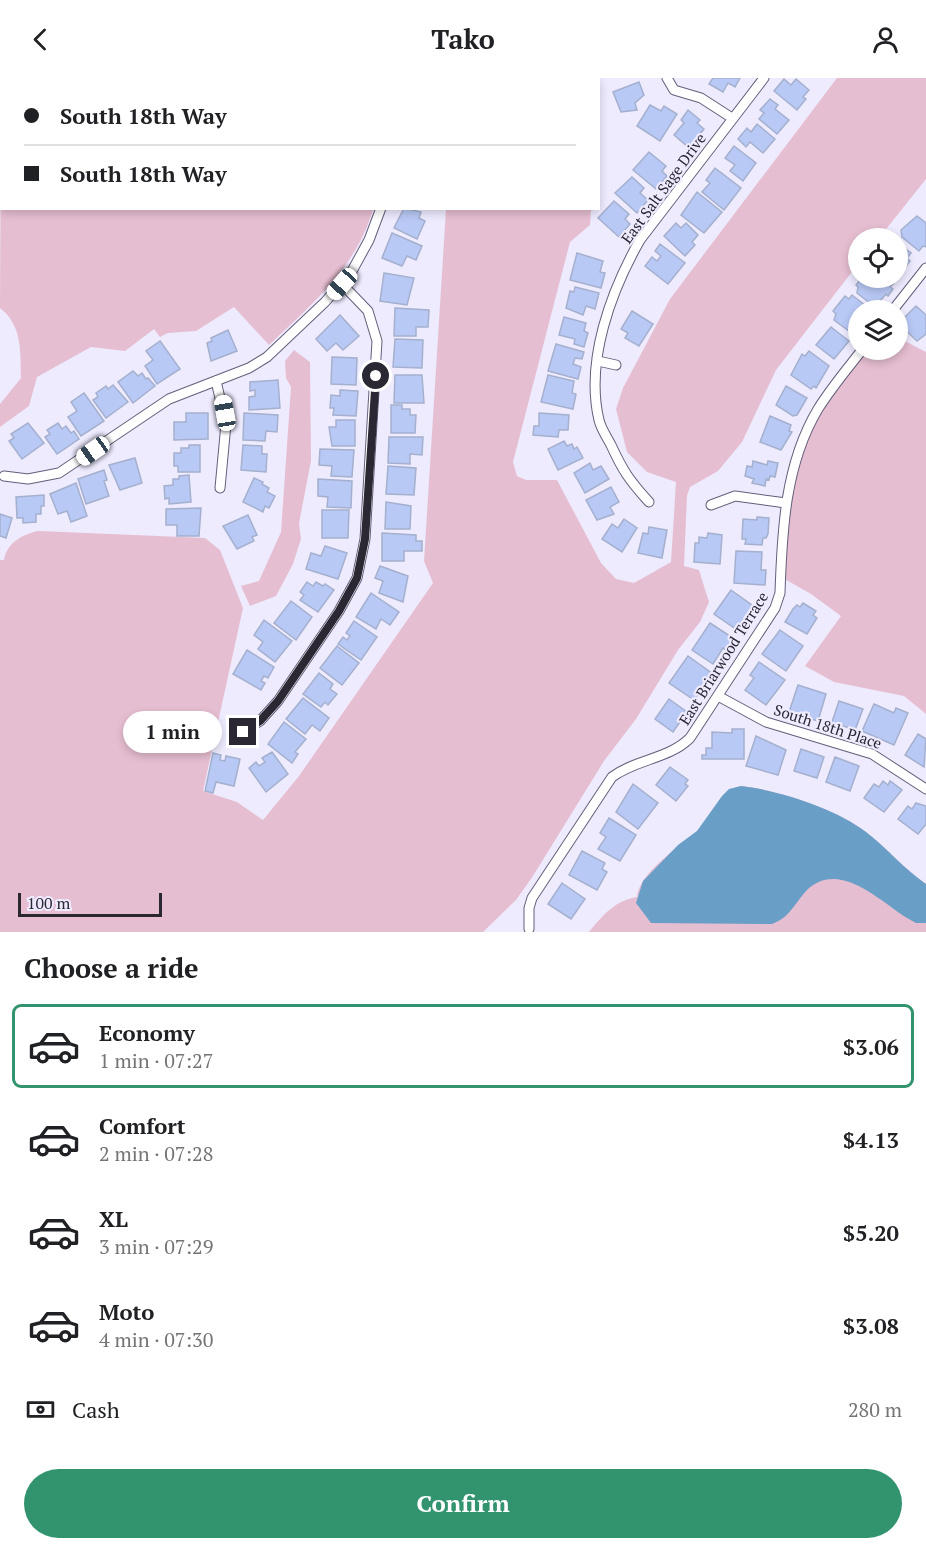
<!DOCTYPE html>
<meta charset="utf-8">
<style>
:root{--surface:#fff;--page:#f2f2f2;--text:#202124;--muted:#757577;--line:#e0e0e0;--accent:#32946e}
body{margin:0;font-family:"PT Serif",serif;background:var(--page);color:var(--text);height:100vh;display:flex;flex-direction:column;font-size:22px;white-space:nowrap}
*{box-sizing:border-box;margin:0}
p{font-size:20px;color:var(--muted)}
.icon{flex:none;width:33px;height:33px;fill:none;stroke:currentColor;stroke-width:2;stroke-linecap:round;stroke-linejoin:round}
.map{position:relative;height:854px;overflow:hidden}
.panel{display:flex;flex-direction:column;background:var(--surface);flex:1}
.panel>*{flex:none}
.hud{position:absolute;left:0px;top:0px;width:600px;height:132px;box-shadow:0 3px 9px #0003;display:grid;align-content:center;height:132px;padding:0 24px;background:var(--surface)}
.tools{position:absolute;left:848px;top:150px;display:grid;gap:12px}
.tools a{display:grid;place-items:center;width:60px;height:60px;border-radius:50%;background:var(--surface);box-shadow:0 3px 9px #0003;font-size:30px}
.scale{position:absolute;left:18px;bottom:15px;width:144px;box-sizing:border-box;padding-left:6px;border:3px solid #2b2834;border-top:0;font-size:16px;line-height:21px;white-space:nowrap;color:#2b2834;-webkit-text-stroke:4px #efebff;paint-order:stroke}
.end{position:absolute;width:27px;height:27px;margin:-14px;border:8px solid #2b2834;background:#fff;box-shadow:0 0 0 3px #fff}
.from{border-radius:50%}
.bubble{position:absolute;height:42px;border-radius:21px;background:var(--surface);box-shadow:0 3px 9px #0003;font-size:20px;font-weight:800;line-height:42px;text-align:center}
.car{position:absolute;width:18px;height:36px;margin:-18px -9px;border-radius:8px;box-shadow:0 0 4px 2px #0007;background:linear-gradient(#fff 24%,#345 0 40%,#fff 0 76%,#345 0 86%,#fff 0)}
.hud b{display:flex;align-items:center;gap:21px;height:57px;font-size:22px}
.hud b+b{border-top:2px solid var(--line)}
.hud i{width:15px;height:15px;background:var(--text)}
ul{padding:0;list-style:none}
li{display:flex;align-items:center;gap:18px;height:84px;margin:0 12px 9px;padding:0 12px;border:3px solid transparent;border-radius:9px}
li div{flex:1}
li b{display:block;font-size:22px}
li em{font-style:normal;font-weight:800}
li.active{border-color:var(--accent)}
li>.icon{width:54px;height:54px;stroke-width:1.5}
h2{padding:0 24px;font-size:27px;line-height:72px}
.pay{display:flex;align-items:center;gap:15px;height:66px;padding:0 24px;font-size:22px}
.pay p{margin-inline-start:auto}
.cta{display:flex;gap:12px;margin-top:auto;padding:12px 24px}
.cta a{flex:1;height:69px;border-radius:36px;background:var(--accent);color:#fff;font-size:24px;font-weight:800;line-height:69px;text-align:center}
header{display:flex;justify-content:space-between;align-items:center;height:78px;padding:0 24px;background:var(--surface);font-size:27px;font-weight:800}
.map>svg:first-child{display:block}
</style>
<header><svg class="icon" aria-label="back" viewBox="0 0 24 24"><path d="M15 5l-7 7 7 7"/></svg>Tako<svg class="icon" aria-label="person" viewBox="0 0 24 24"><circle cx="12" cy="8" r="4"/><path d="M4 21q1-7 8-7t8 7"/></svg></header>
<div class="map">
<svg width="926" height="854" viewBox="0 0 926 854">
<rect width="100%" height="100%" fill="#efebff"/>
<!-- green -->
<g fill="#e6bed1">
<polygon points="23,0 330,0 331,1 21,1"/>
<path d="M837,0H926V101L879,160H858V186L776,292L742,364L718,393L690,409L687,418L684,488L699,492L709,524L700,544L678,572L636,641L604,683L533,798L516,822L483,854H0V482H4C7,464 23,456 39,453L205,460L220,472L243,530L203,713L237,724L263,742L299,698L433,505L424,483L446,131H591L590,147L570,164L513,384L517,398L526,402H557L601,485L616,501L634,505L671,484L676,404L647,394L627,374L616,331L623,310L670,221Z"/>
<path d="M1,16L2,130L373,131C357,189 311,227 269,267L234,229L196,253L168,255L160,259L154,251L125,273L91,269L37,299L29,328L0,349V326L21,300C20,274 23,248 0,230Z"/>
<polygon points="897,259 926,274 926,636 904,618 834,604 805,588 841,538 811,516 781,499 785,437 810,346 862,272 897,272"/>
<polygon points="294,272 310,284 311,383 299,445 301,461 293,486 276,518 250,528 241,508 259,503 281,454 291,309 286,300 285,283"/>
<path d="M741,708C778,712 837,731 866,754C887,770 904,791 926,806V854H589C603,837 614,823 637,819C639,795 679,769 696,754C714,739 716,714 741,708Z"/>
</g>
<!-- water -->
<path fill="#699ec6" d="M741,708C778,712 837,731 866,754C887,770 904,791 926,806V845H916L907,840C880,823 840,782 808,811C795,824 791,839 772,846L651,845L636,825L643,803L678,767L697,753L722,718L729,711Z"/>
<!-- building -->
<g fill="#b8c9f5" stroke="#a4b0cd" stroke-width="1.5">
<polygon points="713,0 740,0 735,9 728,5 723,14 709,6"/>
<polygon points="784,1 791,7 796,1 809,12 803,19 806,21 797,32 774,13"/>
<polygon points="639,4 644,17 635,25 637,32 621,34 613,14"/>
<polygon points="770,21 778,27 775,31 789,42 777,56 759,41 764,35 760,32"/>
<polygon points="650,27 661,33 664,28 677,36 660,63 637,48"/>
<polygon points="688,32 700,42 697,45 704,51 689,70 674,57 684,45 681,42"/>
<polygon points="757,46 775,61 763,75 750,64 746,69 738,61 747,50 751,54"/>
<polygon points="734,68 756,85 743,103 730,93 735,87 725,80"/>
<polygon points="649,74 666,88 662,93 667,98 656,111 633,92"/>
<polygon points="715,90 741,110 724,132 702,114 710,105 706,102"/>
<polygon points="632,99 644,110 640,115 648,122 637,135 615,115"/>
<polygon points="697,114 722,134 704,155 681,137"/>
<polygon points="614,123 629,136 625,141 630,146 619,159 598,140"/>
<polygon points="404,130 421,134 419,140 425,143 417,161 394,150"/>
<polygon points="917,138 926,145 926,169 923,168 919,173 902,159 901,152"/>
<polygon points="676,145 681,150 686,145 698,157 692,164 695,167 685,178 664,158"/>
<polygon points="392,155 422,168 416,182 407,178 402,188 382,180"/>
<polygon points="897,165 911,175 907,180 910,183 898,199"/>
<polygon points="660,166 685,185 668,206 645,188 652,179 657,183 661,178 655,173"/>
<polygon points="577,175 603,183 600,194 605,195 601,210 570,202"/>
<polygon points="384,195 414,200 407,227 380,223"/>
<polygon points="862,200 887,200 894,205 890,209 893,211 888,218 886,216 875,229 857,215 858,209 856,207"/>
<polygon points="575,209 599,215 595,231 586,228 583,237 566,230 570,213 574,214"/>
<polygon points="852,217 871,232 858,232 858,250 853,256 834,242 836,236 833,233 845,218 849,221"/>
<polygon points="916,228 926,237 926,256 917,263 901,248 904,244 901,243"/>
<polygon points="395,230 429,232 428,249 416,249 416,258 394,258"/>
<polygon points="632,233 653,246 639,268 625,260 628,255 621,251"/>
<polygon points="340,237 359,258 343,272 336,265 327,273 316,261"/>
<polygon points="564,239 586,245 584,253 588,255 584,269 574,266 575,261 559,257"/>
<polygon points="831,249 849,263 834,281 816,267"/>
<polygon points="228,252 237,273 211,283 207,265 212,263 211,260"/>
<polygon points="395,261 423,262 422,290 393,289"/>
<polygon points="160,263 180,291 157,306 145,288 153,282 146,273"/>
<polygon points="556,266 584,274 582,281 575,280 573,286 581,289 578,301 548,293"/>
<polygon points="809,273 829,288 816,310 814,308 811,311 791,297 802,276 805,278"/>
<polygon points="332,279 357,280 356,307 331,306"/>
<polygon points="133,293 138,298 142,295 146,301 148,300 155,308 133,325 118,304"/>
<polygon points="395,297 422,297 424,325 394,325"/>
<polygon points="548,297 574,303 572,315 576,316 573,331 541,324"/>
<polygon points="278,302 280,330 249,332 249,319 255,318 255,312 250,313 250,304"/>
<polygon points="113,307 128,324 106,340 93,322 98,319 96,315 106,308 108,311"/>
<polygon points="786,308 807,320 797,337 793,338 776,327"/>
<polygon points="340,312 358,313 356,338 333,337 334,330 330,330 331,317 340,318"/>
<polygon points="84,315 104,343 81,358 68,339 77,333 71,324"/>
<polygon points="391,327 402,327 402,331 410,331 410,337 416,337 415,355 391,355"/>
<polygon points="186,335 208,335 208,361 174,362 174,344 186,344"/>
<polygon points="244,335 278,337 277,354 266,353 265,363 243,362"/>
<polygon points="539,335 569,337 568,352 559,352 558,359 533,357 534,348 539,348"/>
<polygon points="770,338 791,347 789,353 792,354 781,372 760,364"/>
<polygon points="336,342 355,342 355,368 332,368 329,349 336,349"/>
<polygon points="28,345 44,365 22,381 9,363 14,360 11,356"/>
<polygon points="58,345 62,351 66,348 71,355 74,353 79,361 57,376 45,359 50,356 47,352"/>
<polygon points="389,359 423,359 422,377 410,376 410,386 388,385"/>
<polygon points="564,363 567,368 572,366 574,371 577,369 583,380 558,392 548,371"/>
<polygon points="189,367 200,367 200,394 178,394 178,388 174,388 174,375 181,375 181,370 189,370"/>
<polygon points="243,367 262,368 262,376 267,376 266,394 241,392"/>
<polygon points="320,371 354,372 352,399 331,398 332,388 319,387"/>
<polygon points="135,380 142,405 120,412 109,387"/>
<polygon points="753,383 767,387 768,383 778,385 775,399 770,398 769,402 766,401 765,408 752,405 754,401 745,398 747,388 752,389"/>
<polygon points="590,385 593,392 601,388 609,401 585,415 574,395"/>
<polygon points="388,388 416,390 414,417 386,416"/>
<polygon points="104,392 107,402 104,403 109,418 86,426 78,401"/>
<polygon points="189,397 191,424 169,426 169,420 165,421 164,408 173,407 173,401 179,401 179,398"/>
<polygon points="254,400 263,404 262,406 269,410 267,414 275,418 269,430 265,428 263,434 243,424"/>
<polygon points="318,401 352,403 351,430 327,429 328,419 318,418"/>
<polygon points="76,405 87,438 71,444 67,433 58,436 50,416"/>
<polygon points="611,409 619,424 610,429 614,436 597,442 586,422"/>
<polygon points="44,417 44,428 41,428 41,436 36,436 36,444 23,445 23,440 17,440 16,419"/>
<polygon points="386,424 411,428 410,451 385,451"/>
<polygon points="201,430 199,458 177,458 177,447 166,447 166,431"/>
<polygon points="322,432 349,432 348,460 322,460"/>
<polygon points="0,436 12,440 6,460 0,458"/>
<polygon points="248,437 257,457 252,459 254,463 237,471 223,448"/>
<polygon points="757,439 769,440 768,456 766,460 763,460 762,467 745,466 746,461 742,461 743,441 757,442"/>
<polygon points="624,441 637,450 622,474 602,461 612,446 618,450"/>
<polygon points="649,449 667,452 662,480 638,475 643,455 648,456"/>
<polygon points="382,455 416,457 416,463 422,463 422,473 404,473 404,483 382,483"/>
<polygon points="708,455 722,457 720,486 694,484 695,465 699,465 699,459 707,460"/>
<polygon points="325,468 347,475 338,501 306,491 311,475 321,478"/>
<polygon points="736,473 762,474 761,492 766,492 765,507 734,505"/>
<polygon points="380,488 408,498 403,524 379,515 383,503 375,500"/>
<polygon points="307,504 313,508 316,504 323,508 325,506 334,512 318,534 300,522 304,517 300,514"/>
<polygon points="731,512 756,530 751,537 748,535 745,540 748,542 740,554 714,536"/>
<polygon points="371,515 399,534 390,547 381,541 376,551 356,539"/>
<polygon points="291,523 312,539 296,562 274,545"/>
<polygon points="803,525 816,533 813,537 817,540 807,556 785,544 793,531 797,527 800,529"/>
<polygon points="264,542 292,563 275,584 258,571 263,564 254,557"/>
<polygon points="354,543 377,559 361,582 338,566 343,559 347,562 350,558 346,555"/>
<polygon points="710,545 736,562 728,574 723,570 713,586 692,572"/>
<polygon points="780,552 803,568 786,593 762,576"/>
<polygon points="337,568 359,585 342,607 320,590"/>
<polygon points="247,572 274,589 268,600 264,598 261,603 265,605 261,612 233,596"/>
<polygon points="688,578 713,596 694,622 669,605"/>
<polygon points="759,584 785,602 766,627 745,612 754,600 750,597"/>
<polygon points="319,595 333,606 330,611 337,616 328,627 325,624 321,629 303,616"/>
<polygon points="798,607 826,616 818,643 789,634"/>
<polygon points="303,620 329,640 320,653 312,647 305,656 286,641"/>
<polygon points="669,621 687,634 673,654 655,641"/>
<polygon points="839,623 863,631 855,652 832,644"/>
<polygon points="874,626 894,635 896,630 908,635 894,667 862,653"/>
<polygon points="284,644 306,661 295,674 298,676 292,685 268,666"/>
<polygon points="732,651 744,651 744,681 702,681 702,677 706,677 706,670 712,670 712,654 732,655"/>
<polygon points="918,656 926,661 924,689 905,677"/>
<polygon points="756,658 786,672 778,697 746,688"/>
<polygon points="801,671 824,679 817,700 794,693"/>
<polygon points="272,674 288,696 266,714 249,690 256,684 259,688 265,684 262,680"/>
<polygon points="213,675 221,677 220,682 225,683 226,678 240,681 234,708 216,704 213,715 205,713"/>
<polygon points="835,679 859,688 850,713 826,704"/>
<polygon points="670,689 688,702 685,706 688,708 676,723 656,707"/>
<polygon points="883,703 888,707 890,703 902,712 884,734 864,720 874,706 879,709"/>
<polygon points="633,706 658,725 638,751 616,734"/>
<polygon points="916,725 926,728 926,746 918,756 898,741 908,728 912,731"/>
<polygon points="609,740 636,757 620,783 598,771 606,759 600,755"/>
<polygon points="582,773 605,785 602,791 607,794 597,812 569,797"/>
<polygon points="562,805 585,821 571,841 548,826"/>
</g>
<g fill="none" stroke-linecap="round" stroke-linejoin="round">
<defs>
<g id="minor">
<polyline points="391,0 392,2"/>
<polyline points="667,0 674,12 701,20 732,40"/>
<polyline points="893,232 926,190"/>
<polyline points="598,283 616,287"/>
<polyline points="216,303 226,346 220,410"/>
<polyline points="4,398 28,401 59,395 169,321 249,290 267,279 325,224 352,193 369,162 381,130"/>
<path d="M649,424C629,402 623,393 611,367C607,359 601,351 599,342C585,283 611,213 640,162L764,0"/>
<polyline points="711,427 735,418 786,425"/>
<polyline points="718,618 766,644 872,676 926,711"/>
<polyline points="243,654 260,643 278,623 339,533 357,500 365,461 377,263 368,233 342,206"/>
<path d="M529,851V830L532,820L612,699C636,681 669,681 690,660L775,530L780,515C782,453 785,386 818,331C831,310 847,291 862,272"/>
</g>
<polyline id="tertiary" points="0,1 1,0"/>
</defs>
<!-- minor casing -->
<use href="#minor" stroke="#645e7a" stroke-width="11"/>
<!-- tertiary casing -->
<use href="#tertiary" stroke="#645e7a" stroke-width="13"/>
<!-- minor -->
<use href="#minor" stroke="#fff" stroke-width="9"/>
<!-- tertiary -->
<use href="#tertiary" stroke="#fff" stroke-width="10"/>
</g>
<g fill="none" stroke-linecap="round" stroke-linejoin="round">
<!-- route -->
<polyline stroke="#2b2834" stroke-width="8" points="243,654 260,643 278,623 339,533 357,500 365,461 376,298"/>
</g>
<g text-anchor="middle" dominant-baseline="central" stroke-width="4.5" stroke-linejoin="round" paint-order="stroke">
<!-- street labels -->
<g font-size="15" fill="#2b2834" stroke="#efebff">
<text transform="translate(663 110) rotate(-54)">East Salt Sage Drive</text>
<text transform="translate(723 580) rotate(-58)">East Briarwood Terrace</text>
<text transform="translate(828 648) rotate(18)">South 18th Place</text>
</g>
</g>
</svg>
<div class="tools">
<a><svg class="icon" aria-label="locate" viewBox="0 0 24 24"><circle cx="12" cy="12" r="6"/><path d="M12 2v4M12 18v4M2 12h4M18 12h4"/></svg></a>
<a><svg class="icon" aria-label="layers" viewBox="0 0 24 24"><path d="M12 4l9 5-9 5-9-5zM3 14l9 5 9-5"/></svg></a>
</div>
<div class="scale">100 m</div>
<i class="end from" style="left:376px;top:298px"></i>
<i class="end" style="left:243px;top:654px"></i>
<div class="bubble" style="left:123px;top:633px;width:99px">1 min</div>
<i class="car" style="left:342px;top:206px;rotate:222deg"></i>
<i class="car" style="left:225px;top:335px;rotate:350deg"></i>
<i class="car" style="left:93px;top:373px;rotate:235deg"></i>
<div class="hud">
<b><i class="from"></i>South 18th Way</b>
<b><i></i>South 18th Way</b>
</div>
</div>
<section class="panel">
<h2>Choose a ride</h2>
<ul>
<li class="active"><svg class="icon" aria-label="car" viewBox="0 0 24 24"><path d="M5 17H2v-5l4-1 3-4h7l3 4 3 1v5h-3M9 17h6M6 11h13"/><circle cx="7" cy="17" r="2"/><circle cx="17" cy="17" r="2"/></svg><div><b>Economy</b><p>1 min · 07:27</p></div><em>$3.06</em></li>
<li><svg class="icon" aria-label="car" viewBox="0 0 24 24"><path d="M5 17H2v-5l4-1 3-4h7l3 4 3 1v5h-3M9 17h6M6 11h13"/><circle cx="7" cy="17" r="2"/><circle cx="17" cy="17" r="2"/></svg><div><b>Comfort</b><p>2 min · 07:28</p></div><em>$4.13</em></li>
<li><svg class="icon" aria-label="car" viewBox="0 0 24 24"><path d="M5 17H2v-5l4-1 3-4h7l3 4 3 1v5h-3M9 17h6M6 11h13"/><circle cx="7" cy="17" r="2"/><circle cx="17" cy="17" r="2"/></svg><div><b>XL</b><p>3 min · 07:29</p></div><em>$5.20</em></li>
<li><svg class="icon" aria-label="car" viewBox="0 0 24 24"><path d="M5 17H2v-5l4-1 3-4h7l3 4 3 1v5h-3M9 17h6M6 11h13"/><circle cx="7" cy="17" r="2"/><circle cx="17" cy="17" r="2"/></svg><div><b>Moto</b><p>4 min · 07:30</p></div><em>$3.08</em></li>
</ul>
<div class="pay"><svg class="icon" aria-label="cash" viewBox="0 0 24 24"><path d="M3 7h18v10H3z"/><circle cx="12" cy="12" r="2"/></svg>Cash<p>280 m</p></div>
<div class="cta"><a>Confirm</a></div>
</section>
